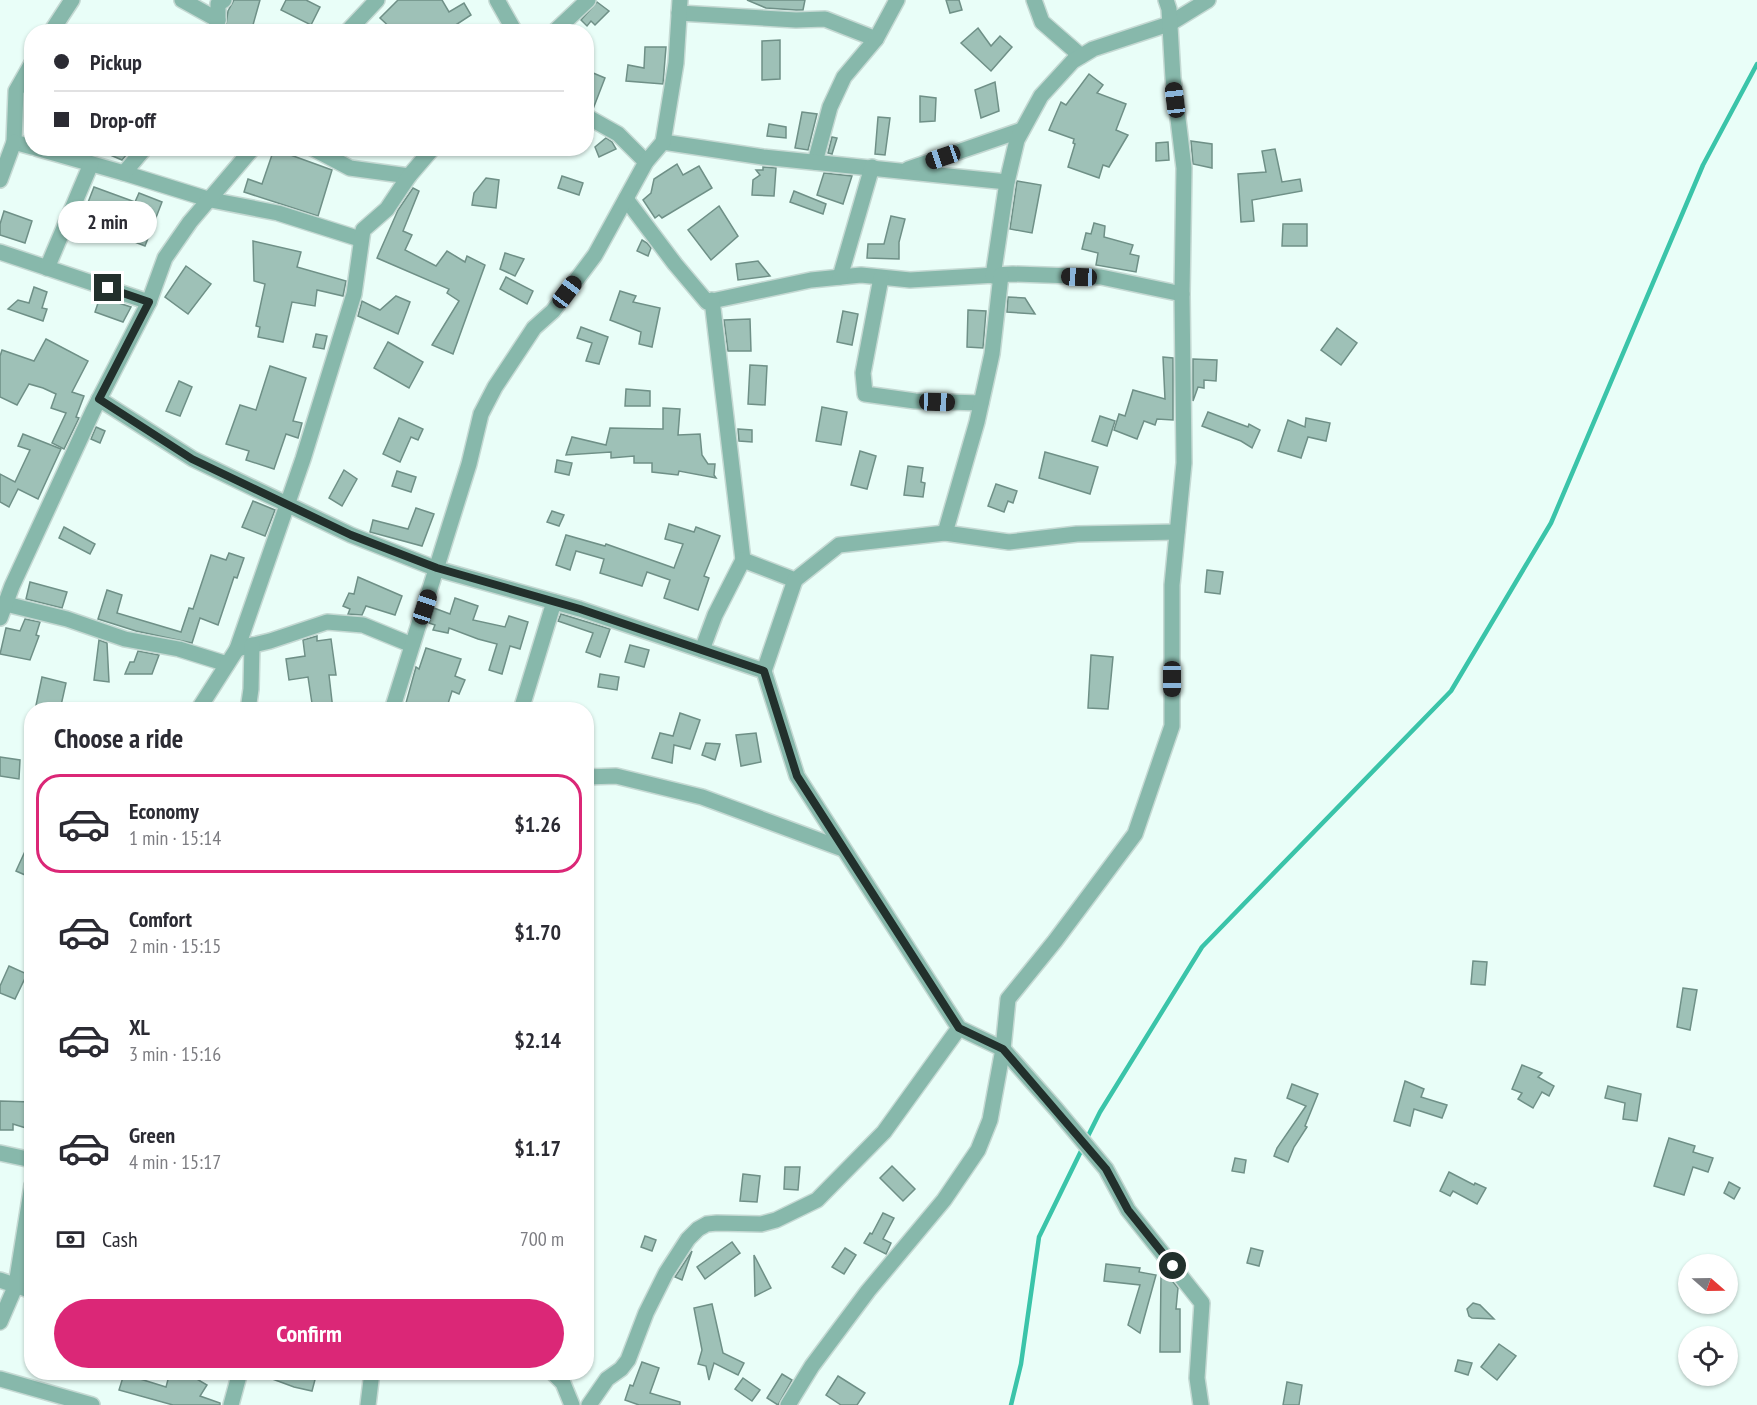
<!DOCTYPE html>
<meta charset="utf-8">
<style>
:root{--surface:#fff;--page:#f7f7f7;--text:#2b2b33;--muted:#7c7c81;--line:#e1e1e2;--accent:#db2777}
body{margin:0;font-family:"PT Sans Narrow",sans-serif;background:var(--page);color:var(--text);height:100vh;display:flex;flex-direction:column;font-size:22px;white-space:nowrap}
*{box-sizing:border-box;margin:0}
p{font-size:20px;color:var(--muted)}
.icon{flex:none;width:33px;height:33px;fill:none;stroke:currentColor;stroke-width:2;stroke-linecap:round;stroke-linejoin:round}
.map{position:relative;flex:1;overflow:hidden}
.details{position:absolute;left:24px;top:702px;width:570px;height:678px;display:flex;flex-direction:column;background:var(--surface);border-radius:24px;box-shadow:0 2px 4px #0004}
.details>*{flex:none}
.top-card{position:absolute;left:24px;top:24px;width:570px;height:132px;border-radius:24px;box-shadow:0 2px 4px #0004;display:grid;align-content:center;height:132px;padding:0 30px;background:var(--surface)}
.needle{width:39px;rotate:110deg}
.controls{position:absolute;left:1678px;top:1254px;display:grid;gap:12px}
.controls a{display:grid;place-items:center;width:60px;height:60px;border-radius:50%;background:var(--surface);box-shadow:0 2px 4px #0004;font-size:30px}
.end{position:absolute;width:27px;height:27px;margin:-14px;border:8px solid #22302c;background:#fff;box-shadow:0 0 0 3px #fff}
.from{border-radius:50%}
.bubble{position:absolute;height:42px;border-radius:21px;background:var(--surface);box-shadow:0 2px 4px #0004;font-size:20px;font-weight:800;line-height:42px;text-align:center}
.car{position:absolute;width:18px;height:36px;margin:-18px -9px;border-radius:8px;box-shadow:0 0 4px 2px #0007;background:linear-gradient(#222 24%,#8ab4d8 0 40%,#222 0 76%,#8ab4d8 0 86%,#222 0)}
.top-card b{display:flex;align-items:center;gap:21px;height:57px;font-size:22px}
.top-card b+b{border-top:2px solid var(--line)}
.top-card i{width:15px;height:15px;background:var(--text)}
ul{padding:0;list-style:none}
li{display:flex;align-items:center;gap:18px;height:99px;margin:0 12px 9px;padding:0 18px;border:3px solid transparent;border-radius:24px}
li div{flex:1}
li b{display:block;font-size:22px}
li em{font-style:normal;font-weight:800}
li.on{border-color:var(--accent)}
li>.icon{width:54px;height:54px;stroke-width:1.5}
h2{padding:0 30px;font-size:27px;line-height:72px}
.pay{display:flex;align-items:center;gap:15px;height:66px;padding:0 30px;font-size:22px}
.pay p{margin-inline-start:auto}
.cta{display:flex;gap:12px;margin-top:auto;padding:12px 30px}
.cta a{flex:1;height:69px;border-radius:36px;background:var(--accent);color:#fff;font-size:24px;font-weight:800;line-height:69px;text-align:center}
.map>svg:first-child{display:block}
</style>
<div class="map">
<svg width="1757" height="1405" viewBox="0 0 1757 1405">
<rect width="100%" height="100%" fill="#e9fef8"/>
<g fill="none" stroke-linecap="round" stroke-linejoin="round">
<!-- stream -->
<g stroke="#3ac4a9" stroke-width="4.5">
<polyline points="1086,1140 1100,1112 1202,947 1451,691 1551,523 1703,165 1757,64"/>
<polyline points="1011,1405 1021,1364 1039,1237 1083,1147"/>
</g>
</g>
<!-- building -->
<g fill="#9ec1b7" stroke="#6f9087" stroke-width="1.5">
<polygon points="234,0 260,0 251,32 225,32 228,11"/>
<polygon points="286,0 306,0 320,7 311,25 281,10"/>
<polygon points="398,0 442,0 449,12 464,3 471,15 445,32 395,32 380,18"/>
<polygon points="747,0 805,0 803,10 796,10 766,8"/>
<polygon points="946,0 959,0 962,10 950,13"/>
<polygon points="597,2 609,11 595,25 591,21 587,26 581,20"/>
<polygon points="978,28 991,46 1000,36 1012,47 991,71 961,43"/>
<polygon points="780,40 780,79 762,80 762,41"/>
<polygon points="645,47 666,47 663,84 626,81 628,65 644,68"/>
<polygon points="586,70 605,78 593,109 586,106"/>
<polygon points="1089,74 1103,85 1097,93 1126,104 1116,130 1128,135 1109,167 1103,165 1099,178 1068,167 1075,144 1073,143 1074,139 1049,130 1061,102 1066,105"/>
<polygon points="995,82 999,111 981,118 975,90"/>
<polygon points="920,96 936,98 935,121 920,122"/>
<polygon points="802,112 817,114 808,150 795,148"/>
<polygon points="878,117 890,118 885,155 875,154"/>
<polygon points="769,124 786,127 786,138 767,136"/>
<polygon points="832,137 837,138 832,154 828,153"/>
<polygon points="606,138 612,142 616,149 599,157 595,147"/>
<polygon points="1191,141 1212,144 1212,168 1193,164"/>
<polygon points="1168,142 1169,160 1156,161 1156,143"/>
<polygon points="94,148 132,148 122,160"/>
<polygon points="274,149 332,170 318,216 244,192 248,179 262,184"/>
<polygon points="1275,149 1282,182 1300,179 1302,191 1252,200 1254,221 1241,222 1238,174 1266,172 1262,151"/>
<polygon points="677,164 683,175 699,166 712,188 662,218 659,215 655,218 643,200 651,193 654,179"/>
<polygon points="763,167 776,168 774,196 752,195 753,180 760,175 756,170 763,170"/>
<polygon points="824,173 852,176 843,204 817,195"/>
<polygon points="562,176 583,183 579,195 558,188"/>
<polygon points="486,178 499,180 496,208 472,205 474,193"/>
<polygon points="1017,181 1041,185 1032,233 1010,229"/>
<polygon points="94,187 135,202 139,193 162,202 145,246 122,237 123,233 82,218"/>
<polygon points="413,188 419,191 403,231 412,235 405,250 436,266 447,251 465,262 467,256 485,265 453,354 432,345 459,301 447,293 449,289 377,258 398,210"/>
<polygon points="794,191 826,204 823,214 790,202"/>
<polygon points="719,206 738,236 711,260 688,230"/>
<polygon points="4,211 32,221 25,243 0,235 0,224"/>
<polygon points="891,216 905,219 899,242 899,259 867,258 868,244 884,244"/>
<polygon points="1094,223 1105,226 1104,237 1133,245 1130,254 1139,256 1136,272 1096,265 1098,253 1082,249 1086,233 1091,234"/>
<polygon points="1283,224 1307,224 1307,246 1282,246"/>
<polygon points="642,240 647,243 651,248 648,256 637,251"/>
<polygon points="253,241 301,252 297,267 346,281 343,296 317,290 315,306 292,302 283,342 258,337 260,327 256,326 265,284 254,281"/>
<polygon points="505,253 524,259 515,276 500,269"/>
<polygon points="758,261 770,276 738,280 736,264"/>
<polygon points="186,266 211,284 188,314 165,297"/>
<polygon points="506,277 533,291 527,304 500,289"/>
<polygon points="34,287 47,292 42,308 47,309 43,321 8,309 18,300 29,303"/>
<polygon points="620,291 636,296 633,302 660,308 652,347 639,344 641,332 610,320"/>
<polygon points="396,296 410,302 398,334 358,316 362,301 380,310"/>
<polygon points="100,297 131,307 123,322 95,312"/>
<polygon points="1008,297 1025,298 1035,314 1007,312"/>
<polygon points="968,310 986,311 983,348 967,347"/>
<polygon points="843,311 858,314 852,345 837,342"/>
<polygon points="750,319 751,351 728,351 724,320"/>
<polygon points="581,327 608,337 599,364 586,361 592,343 577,338"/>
<polygon points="1337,328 1357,343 1341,365 1321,350"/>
<polygon points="316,334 327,336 324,349 313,347"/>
<polygon points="46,339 88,361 72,392 84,396 76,417 79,418 64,449 52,443 66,413 51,408 56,394 43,388 29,384 17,405 0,397 0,356 2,350 34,361"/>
<polygon points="388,342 423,362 409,388 374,368"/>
<polygon points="1163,357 1173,358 1173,420 1157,419 1155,425 1144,421 1137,439 1114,430 1119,414 1125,416 1133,390 1165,399"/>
<polygon points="1193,359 1217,360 1216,381 1204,380 1204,388 1198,387 1193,401"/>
<polygon points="750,365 767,366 765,405 748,404"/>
<polygon points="270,366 306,378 293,421 302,423 298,438 286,434 274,469 246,460 249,451 226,444 240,405 256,410"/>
<polygon points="179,381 192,387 180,416 166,411"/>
<polygon points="626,389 650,391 650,406 625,406"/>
<polygon points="822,407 847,412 841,445 816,441"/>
<polygon points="663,408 680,409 678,435 700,434 702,455 708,464 715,464 714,475 716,478 679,471 678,475 652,472 652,463 634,463 634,456 611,458 611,452 566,455 572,437 606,445 610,428 663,429"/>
<polygon points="1208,412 1248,427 1249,424 1260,430 1252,448 1241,441 1202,426"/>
<polygon points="1100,416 1115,421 1107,446 1092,441"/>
<polygon points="399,418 423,429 418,440 411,437 400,462 383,454"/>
<polygon points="1306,418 1330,423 1326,441 1308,437 1301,458 1278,451 1288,420 1305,427"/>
<polygon points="96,427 105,431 100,443 91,439"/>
<polygon points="738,429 752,430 752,442 739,441"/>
<polygon points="23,434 61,449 38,499 18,489 9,507 0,502 0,474 15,482 30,450 18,446"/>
<polygon points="860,451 876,456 867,489 851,485"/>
<polygon points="1045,452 1098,467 1090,494 1039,478"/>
<polygon points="557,460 572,463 569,475 555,472"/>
<polygon points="908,466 923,468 921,482 925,483 923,497 904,495"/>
<polygon points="344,470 357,479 342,506 329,498"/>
<polygon points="397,471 416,477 411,492 392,486"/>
<polygon points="996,484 1017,491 1013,503 1008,501 1004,512 988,506"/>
<polygon points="253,501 275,510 265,536 242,527"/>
<polygon points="416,508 434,514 422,546 370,532 373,520 408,529"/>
<polygon points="552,511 564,515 559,526 547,522"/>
<polygon points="669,524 694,532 696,527 720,536 704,576 709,578 698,610 664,598 670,580 647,572 642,586 600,573 604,559 576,551 570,570 556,565 566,535 605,546 606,544 674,568 683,544 665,539"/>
<polygon points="64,527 95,544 90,554 59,538"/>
<polygon points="229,553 244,558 237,578 234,577 218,625 200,618 192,643 136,631 98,619 107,590 122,595 117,613 181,632 189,608 193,609 211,555 226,560"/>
<polygon points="1207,570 1223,572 1220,594 1205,592"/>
<polygon points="358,577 402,596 395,615 366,606 362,615 348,614 350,609 343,606 349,593 354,594"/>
<polygon points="30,582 67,592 62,608 26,599"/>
<polygon points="455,598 478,606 473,620 505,627 509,616 528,622 520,649 510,646 502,674 489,670 497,644 478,639 449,628 448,633 433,630 435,625 429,623 434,608 450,614"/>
<polygon points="561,614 610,629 600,657 586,652 593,633 558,621"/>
<polygon points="25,619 40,622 36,635 39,636 30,660 0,654 6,628 20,631"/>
<polygon points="317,636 317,641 331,639 336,675 329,675 333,710 313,710 308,677 289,680 286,659 305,656 303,640"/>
<polygon points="99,640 107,643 109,682 94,680"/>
<polygon points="630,645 649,650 644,667 625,662"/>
<polygon points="426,648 461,659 455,676 465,680 459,694 452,691 446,710 404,710 416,667 419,669"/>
<polygon points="138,651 159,655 152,674 125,674 130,662 134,662"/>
<polygon points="1091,655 1113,657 1108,709 1088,708"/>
<polygon points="600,674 619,677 617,690 598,687"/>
<polygon points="42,677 66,683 60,710 35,710"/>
<polygon points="680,713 700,720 690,749 674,745 672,763 652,758 660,733 673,736"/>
<polygon points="756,733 761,762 741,766 736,735"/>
<polygon points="706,743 720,744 715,760 702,755"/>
<polygon points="0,757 20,760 19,779 0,776"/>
<polygon points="32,836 32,878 16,871"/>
<polygon points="1473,961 1487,962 1485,985 1471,984"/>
<polygon points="9,966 27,974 15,999 0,993 0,986"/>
<polygon points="1683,988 1697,990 1690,1030 1677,1027"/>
<polygon points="1522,1065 1542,1073 1538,1077 1554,1086 1549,1096 1542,1092 1533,1108 1518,1099 1522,1093 1512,1089"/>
<polygon points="1405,1081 1424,1089 1421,1097 1447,1105 1442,1118 1414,1109 1410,1126 1394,1121"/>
<polygon points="1292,1084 1318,1094 1305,1126 1307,1127 1294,1147 1288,1162 1274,1156 1277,1148 1306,1106 1287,1098"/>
<polygon points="1608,1086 1641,1094 1637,1121 1623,1119 1625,1103 1605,1098"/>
<polygon points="0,1101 32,1102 32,1111 26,1128 13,1124 13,1130 0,1130"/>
<polygon points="1669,1138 1695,1146 1693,1152 1713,1158 1708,1172 1693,1167 1684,1195 1654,1186"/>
<polygon points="1235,1158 1246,1160 1244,1173 1232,1171"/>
<polygon points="892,1166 915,1189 903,1201 880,1178"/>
<polygon points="785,1167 800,1167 798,1190 784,1189"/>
<polygon points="1449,1172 1474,1185 1475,1183 1486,1188 1477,1204 1453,1191 1450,1196 1440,1191"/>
<polygon points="743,1174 760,1176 757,1202 740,1201"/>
<polygon points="1729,1182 1740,1188 1734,1199 1724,1193"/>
<polygon points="883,1213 894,1218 883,1239 891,1243 886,1254 864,1243 870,1233 872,1234"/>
<polygon points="645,1236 656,1240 652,1251 641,1247"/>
<polygon points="732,1242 740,1253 705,1279 697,1267"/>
<polygon points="845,1248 856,1255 844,1274 832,1267"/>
<polygon points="1251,1248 1263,1251 1259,1266 1247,1263"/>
<polygon points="692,1251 682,1280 675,1277"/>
<polygon points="754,1255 771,1288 755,1296"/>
<polygon points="1106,1264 1140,1268 1139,1272 1156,1275 1140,1333 1128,1325 1140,1285 1104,1281"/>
<polygon points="1161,1276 1169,1277 1178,1288 1176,1309 1180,1309 1180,1352 1160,1352"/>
<polygon points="1473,1303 1480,1305 1494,1319 1472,1318 1469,1316 1467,1309"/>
<polygon points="712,1304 723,1353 744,1363 738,1375 714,1363 709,1380 706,1366 698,1364 702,1350 694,1308"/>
<polygon points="1499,1344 1516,1356 1497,1380 1481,1367"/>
<polygon points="1458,1360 1472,1363 1468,1375 1455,1371"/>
<polygon points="642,1362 659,1368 650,1393 680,1402 680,1405 639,1405 625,1400 630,1385 633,1386"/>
<polygon points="170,1372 185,1372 207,1385 200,1396 220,1403 220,1405 173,1405 119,1390 124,1374 166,1387"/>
<polygon points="260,1372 317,1372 312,1391 294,1387 259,1374"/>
<polygon points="782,1374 792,1380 778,1405 767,1398"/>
<polygon points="838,1376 865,1393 857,1405 841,1405 826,1395"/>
<polygon points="743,1378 760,1390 752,1401 735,1389"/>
<polygon points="1287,1382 1302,1385 1299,1405 1283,1405"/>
</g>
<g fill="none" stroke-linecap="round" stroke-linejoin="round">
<defs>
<g id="minor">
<polyline points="182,0 218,20"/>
<polyline points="497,0 515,32"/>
<polyline points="1034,0 1042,22 1081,56"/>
<polyline points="679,13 796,20 825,19 876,39 844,77 830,107 815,162"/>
<polyline points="51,32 72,0"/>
<polyline points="215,32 218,20 218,4 224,0"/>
<polyline points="347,32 377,0"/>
<polyline points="554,32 588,0"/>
<polyline points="876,39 897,0"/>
<polyline points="32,63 16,91 14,142 32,147"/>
<polyline points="586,116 618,134 646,162"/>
<polyline points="663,142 763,157 1007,182"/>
<polyline points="36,148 124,173 211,200 278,213 360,239"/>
<polyline points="312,148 350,168 409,176"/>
<polyline points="908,169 1022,130"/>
<polyline points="124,173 145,148"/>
<polyline points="0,180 14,142"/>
<polyline points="626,199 675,264 707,302 811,280 861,275 910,280 1013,274 1101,277 1182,294"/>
<polyline points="0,252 149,302"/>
<polyline points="47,268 91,164"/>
<polyline points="993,276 1007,182 1017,140 1041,96 1073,61 1093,49 1169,24 1208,0"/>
<polyline points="840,277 872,167"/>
<polyline points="881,278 863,373 865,394 915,401 981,403"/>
<polyline points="712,300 743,560 795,580 839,545 945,533 1009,542 1077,534 1177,532"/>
<polyline points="99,399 193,459 351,535 437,569 580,609 764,671 797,776 959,1028 1003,1049 1056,1109 1106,1169 1128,1210 1202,1303 1197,1378 1201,1405"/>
<polyline points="945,533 977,422 992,354 1001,275"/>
<polyline points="6,604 67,619 125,639 179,649 227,664"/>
<polyline points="0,618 12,586 93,411 149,302 165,258 190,222 253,148"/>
<polyline points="237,649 270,641 327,622 363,625 412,645"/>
<polyline points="702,650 715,615 743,560"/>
<polyline points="764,671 795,580"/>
<polyline points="198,710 237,649 303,459 354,294 363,230 387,209 409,176 433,148"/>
<polyline points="248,710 251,689 252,645"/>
<polyline points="392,710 469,464 481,414 495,387 534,328 553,311 595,255 646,162 663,142 676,63 680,0"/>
<polyline points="521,710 554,602"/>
<polyline points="586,777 616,776 702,797 843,849"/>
<polyline points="0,1153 32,1160"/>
<polyline points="0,1280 32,1291"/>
<polyline points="0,1322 16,1285 32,1185"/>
<polyline points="552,1372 563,1383 572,1405"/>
<polyline points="0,1379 92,1405"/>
<polyline points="231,1405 240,1372"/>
<polyline points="368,1405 372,1372"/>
<polyline points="589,1405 607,1379 621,1369 628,1360 646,1313 666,1273 688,1239 698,1229 707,1224 717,1223 761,1224 776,1220 817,1200 884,1132 959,1028"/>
<polyline points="788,1405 812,1366 868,1291 944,1200 978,1150 990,1120 1003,1049 1008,999 1055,941 1135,834 1172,726 1172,585 1184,463 1182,294 1184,168 1173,78 1169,9 1166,0"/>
</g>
</defs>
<!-- minor casing -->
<use href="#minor" stroke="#c5d9d3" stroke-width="18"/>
<!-- minor -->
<use href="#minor" stroke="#87b8ab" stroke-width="15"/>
</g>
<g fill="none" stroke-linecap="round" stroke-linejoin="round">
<!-- route -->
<polyline stroke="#22302c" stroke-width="8" points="108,288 149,302 99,399 192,459 351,535 437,568 580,609 764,671 797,776 959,1028 1003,1049 1106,1169 1128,1210 1173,1266"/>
</g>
</svg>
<div class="controls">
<a><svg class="needle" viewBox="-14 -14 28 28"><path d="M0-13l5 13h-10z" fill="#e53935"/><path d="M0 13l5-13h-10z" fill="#7c7c81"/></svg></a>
<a><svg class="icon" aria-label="locate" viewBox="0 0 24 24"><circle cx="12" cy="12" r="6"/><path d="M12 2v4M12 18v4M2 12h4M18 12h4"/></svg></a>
</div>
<i class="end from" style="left:1173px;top:1266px"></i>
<i class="end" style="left:108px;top:288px"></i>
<div class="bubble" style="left:58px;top:201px;width:99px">2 min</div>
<i class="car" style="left:1175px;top:100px;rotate:353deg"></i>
<i class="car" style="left:943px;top:157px;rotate:251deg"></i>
<i class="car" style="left:1079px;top:277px;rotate:272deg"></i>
<i class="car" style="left:567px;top:292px;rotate:37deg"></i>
<i class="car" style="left:937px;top:402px;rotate:92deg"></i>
<i class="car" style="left:425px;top:607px;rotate:18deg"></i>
<i class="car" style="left:1172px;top:679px;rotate:180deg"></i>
<div class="top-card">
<b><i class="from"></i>Pickup</b>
<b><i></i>Drop-off</b>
</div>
<section class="details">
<h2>Choose a ride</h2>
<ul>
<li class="on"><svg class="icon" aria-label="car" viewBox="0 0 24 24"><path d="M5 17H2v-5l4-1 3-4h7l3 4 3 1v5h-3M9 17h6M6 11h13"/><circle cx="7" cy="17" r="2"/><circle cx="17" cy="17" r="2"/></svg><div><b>Economy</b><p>1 min · 15:14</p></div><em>$1.26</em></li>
<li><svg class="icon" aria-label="car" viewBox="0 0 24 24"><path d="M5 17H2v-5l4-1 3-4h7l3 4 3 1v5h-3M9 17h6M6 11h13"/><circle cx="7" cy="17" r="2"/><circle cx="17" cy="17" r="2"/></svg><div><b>Comfort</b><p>2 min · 15:15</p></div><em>$1.70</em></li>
<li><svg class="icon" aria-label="car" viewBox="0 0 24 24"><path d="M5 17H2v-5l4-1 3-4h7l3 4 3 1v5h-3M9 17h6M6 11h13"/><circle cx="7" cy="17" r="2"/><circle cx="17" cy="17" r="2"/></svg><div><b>XL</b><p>3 min · 15:16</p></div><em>$2.14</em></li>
<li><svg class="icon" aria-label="car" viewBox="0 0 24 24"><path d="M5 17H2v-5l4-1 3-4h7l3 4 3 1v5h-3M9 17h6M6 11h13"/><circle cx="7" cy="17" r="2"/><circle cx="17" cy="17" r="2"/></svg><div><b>Green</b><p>4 min · 15:17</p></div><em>$1.17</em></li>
</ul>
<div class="pay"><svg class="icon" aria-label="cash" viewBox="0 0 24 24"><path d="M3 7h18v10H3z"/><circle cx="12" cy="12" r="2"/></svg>Cash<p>700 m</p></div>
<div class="cta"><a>Confirm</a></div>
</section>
</div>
